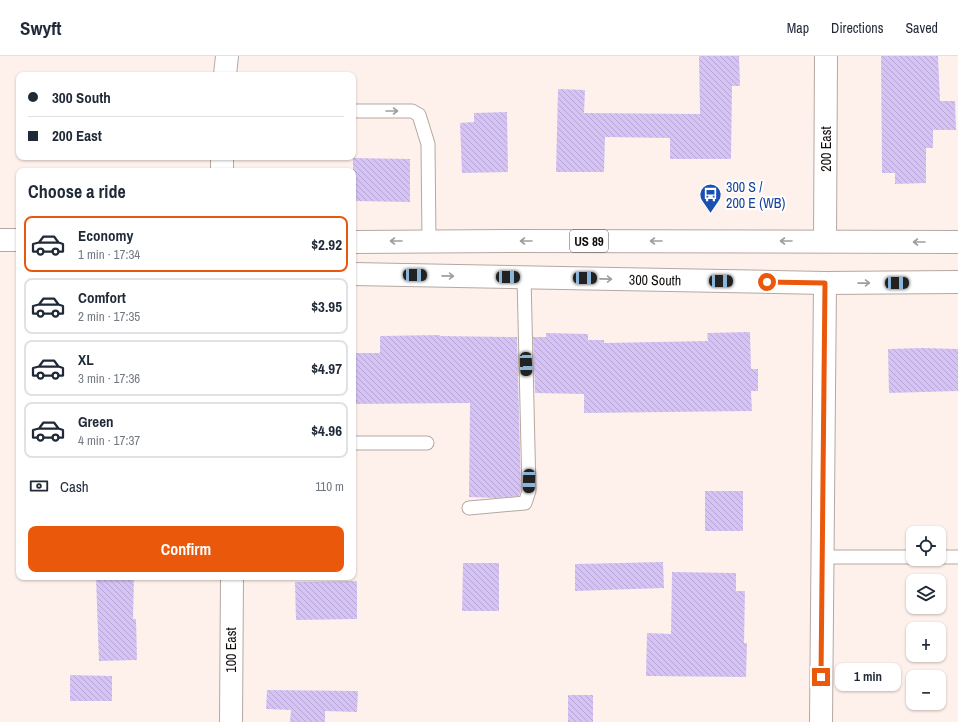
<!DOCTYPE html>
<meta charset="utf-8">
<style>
:root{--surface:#fff;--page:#f6f6f7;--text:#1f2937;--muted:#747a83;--line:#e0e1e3;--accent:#ea580c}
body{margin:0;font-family:"Archivo Narrow",sans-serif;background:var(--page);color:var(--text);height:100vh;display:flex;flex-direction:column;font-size:15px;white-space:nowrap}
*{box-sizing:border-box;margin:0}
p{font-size:13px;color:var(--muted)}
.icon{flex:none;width:22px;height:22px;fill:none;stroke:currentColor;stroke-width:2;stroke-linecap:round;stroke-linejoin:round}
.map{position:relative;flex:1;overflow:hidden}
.side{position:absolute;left:16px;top:112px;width:340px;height:412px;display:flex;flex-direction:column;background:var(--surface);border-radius:8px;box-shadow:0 1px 3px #0004}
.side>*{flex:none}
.top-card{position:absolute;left:16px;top:16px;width:340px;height:88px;border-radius:8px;box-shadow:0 1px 3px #0004;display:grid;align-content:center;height:88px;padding:0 12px;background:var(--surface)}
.buttons{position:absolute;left:906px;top:470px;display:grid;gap:8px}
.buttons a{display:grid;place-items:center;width:40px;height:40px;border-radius:8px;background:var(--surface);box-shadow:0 1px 3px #0004;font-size:20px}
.end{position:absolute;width:18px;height:18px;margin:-9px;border:5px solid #ea580c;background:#fff;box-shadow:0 0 0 2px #fff}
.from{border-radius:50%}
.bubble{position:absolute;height:28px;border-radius:8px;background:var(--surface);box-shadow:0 1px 3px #0004;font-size:13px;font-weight:700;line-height:28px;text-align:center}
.car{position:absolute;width:12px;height:24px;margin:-12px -6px;border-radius:5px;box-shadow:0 0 3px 1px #0007;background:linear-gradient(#222 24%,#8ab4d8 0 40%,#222 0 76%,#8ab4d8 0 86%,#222 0)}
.top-card b{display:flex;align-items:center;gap:14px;height:38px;font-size:15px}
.top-card b+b{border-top:1px solid var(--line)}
.top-card i{width:10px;height:10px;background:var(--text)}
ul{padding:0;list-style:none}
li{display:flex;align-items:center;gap:12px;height:56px;margin:0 8px 6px;padding:0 4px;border:2px solid var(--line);border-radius:8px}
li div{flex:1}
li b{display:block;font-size:15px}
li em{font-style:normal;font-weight:700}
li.selected{border-color:var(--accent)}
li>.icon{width:36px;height:36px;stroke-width:1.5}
h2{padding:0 12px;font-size:18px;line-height:48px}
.pay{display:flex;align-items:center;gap:10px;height:44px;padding:0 12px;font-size:15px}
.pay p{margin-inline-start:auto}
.action{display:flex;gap:8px;margin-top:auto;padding:8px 12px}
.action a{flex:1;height:46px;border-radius:8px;background:var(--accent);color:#fff;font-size:16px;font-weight:700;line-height:46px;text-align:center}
header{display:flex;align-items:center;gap:24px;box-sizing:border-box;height:56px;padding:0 20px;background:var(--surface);border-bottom:1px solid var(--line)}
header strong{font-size:19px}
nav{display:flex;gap:22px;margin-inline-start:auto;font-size:14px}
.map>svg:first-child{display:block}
</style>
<header>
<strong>Swyft</strong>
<nav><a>Map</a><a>Directions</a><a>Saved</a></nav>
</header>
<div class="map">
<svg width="958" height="666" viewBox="0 0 958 666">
<defs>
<pattern id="building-back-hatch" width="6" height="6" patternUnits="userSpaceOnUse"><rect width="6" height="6" fill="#d6c3f6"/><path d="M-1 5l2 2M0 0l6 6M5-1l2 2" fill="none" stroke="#b7a6d2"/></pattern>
</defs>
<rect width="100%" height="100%" fill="#fef1eb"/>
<!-- building -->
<g fill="url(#building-back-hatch)">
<polygon points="699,0 739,0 740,30 732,30 731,103 670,103 670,82 605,81 604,116 556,116 558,33 585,34 584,57 700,58"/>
<polygon points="881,0 938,0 940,45 955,45 956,74 933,74 933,92 926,92 926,127 895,128 895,117 882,117"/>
<polygon points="507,56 508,116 462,117 460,67 474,66 474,57"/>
<polygon points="353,102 410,103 410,146 353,145"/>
<polygon points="750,276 751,313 758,313 758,335 751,335 752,355 584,357 584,338 535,337 533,281 546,281 546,277 588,278 588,284 604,284 604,287 708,285 707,277"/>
<polygon points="440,279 440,280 517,281 521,434 519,440 496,442 469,441 470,347 353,348 353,297 380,297 380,280"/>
<polygon points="923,292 958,293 958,335 889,337 888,293"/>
<rect x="705" y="435" width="38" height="40"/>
<polygon points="663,506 664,532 575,535 575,508"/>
<polygon points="463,507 499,507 499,555 462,555"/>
<polygon points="672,516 736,517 736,535 745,535 744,587 747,587 746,621 646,620 647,577 671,578"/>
<polygon points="96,521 134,521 133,563 136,563 137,604 99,605"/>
<polygon points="357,525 357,563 296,564 295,526"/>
<polygon points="70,619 112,620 112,645 70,645"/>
<polygon points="267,634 358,635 357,656 325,655 325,666 290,666 291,654 266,653"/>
<rect x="568" y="639" width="25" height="27"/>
</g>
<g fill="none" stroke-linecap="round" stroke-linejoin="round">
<defs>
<g id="service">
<polyline points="353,55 412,55 419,59 428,88 429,185"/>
<polyline points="353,387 427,387"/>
<polyline points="469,452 525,447 529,435 524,221"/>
<polyline points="822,501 913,501"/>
<polyline points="939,501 958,501"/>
</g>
<g id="minor">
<polyline points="225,19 227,0"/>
<polyline points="222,101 222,115"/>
<polyline points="825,185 826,0"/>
<polyline points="231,666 232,521"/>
<polyline points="821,666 825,227"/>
</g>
<g id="primary">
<polyline points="0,184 19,184"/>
<polyline points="353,186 516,185 958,186"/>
<polyline points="353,218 825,227 958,226"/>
</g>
</defs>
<!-- service casing -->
<use href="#service" stroke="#b4a8a3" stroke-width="15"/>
<!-- minor casing -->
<use href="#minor" stroke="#b4a8a3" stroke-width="24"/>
<!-- primary casing -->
<use href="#primary" stroke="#b4a8a3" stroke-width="24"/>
<!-- service -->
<use href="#service" stroke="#fff" stroke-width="13"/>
<!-- minor -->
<use href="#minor" stroke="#fff" stroke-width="22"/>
<!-- primary -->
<use href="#primary" stroke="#fff" stroke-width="22"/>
</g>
<!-- one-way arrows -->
<defs><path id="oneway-shaft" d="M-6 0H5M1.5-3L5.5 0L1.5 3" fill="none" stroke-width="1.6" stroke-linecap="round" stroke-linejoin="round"/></defs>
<g stroke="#9f9e9d">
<use href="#oneway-shaft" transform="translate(392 55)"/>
<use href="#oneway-shaft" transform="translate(396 185) rotate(180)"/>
<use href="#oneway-shaft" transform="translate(526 185) rotate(-180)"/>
<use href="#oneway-shaft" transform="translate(656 185) rotate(-180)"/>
<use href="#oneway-shaft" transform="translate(786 185) rotate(-180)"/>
<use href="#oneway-shaft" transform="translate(919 186) rotate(-180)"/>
<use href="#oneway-shaft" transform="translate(448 220) rotate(1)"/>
<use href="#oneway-shaft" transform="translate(606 223) rotate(1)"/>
<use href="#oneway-shaft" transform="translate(864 227) rotate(-1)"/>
</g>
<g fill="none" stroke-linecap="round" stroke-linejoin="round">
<!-- route -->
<polyline stroke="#ea580c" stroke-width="5" points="767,226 825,227 821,621"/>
</g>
<!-- icons -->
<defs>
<symbol id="bus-pin" viewBox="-11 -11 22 30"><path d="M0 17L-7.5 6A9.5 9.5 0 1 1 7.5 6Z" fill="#1a4fb4" stroke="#fff"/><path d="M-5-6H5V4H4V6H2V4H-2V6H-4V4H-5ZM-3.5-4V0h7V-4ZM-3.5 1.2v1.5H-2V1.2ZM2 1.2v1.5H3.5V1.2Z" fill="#fff"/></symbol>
</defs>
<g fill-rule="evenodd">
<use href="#bus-pin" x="698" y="126" width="25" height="34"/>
</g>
<g text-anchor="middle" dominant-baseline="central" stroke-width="4" stroke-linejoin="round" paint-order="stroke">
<!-- shield labels -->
<rect fill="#fff" stroke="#585554" stroke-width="1" x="570" y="174" width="38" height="22" rx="3"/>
<g font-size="13" font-weight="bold" fill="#100c0a">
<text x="589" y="185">US 89</text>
</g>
<!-- street labels -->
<g font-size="14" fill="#100c0a" stroke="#fff">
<text transform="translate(826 93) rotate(-90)">200 East</text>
<text transform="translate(655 224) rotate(1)">300 South</text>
<text transform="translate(231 594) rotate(-90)">100 East</text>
</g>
<!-- transit labels -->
<g font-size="14" fill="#164399" stroke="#fff" text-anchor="start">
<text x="726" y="131">300 S /<tspan x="726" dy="16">200 E (WB)</tspan></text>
</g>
</g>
</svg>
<div class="buttons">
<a><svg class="icon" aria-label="locate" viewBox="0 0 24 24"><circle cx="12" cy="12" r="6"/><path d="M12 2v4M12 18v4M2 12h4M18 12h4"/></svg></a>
<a><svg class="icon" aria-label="layers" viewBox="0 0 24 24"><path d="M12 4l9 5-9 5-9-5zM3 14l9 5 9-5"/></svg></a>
<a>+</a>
<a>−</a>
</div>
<i class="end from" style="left:767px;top:226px"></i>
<i class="end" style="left:821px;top:621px"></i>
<div class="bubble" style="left:835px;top:607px;width:66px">1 min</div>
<i class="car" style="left:415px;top:219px;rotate:91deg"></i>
<i class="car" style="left:508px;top:221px;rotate:91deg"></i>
<i class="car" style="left:585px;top:222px;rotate:91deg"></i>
<i class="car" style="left:721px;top:225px;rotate:91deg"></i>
<i class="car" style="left:897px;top:227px;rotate:90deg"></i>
<i class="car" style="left:526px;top:308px;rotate:178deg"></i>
<i class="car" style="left:529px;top:425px;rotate:181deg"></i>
<div class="top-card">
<b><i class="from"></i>300 South</b>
<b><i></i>200 East</b>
</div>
<section class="side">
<h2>Choose a ride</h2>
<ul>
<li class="selected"><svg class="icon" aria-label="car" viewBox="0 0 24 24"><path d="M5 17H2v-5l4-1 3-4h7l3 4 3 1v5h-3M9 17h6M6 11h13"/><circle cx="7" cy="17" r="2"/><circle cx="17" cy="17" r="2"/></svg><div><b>Economy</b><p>1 min · 17:34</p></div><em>$2.92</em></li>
<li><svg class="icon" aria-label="car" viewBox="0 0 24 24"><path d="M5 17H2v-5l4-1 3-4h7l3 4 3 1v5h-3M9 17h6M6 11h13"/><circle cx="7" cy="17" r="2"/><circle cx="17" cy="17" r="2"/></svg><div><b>Comfort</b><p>2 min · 17:35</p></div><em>$3.95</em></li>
<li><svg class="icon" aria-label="car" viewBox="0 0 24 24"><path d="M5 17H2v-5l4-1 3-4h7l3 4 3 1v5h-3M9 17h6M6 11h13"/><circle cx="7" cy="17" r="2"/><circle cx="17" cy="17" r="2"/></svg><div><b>XL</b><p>3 min · 17:36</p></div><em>$4.97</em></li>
<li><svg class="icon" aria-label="car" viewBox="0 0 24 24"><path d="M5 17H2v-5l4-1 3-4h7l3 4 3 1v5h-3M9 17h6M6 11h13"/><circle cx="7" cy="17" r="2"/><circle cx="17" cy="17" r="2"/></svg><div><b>Green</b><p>4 min · 17:37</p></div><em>$4.96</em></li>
</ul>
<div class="pay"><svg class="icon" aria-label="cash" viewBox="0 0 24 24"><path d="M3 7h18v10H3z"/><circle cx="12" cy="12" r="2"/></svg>Cash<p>110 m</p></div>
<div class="action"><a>Confirm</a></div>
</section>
</div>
